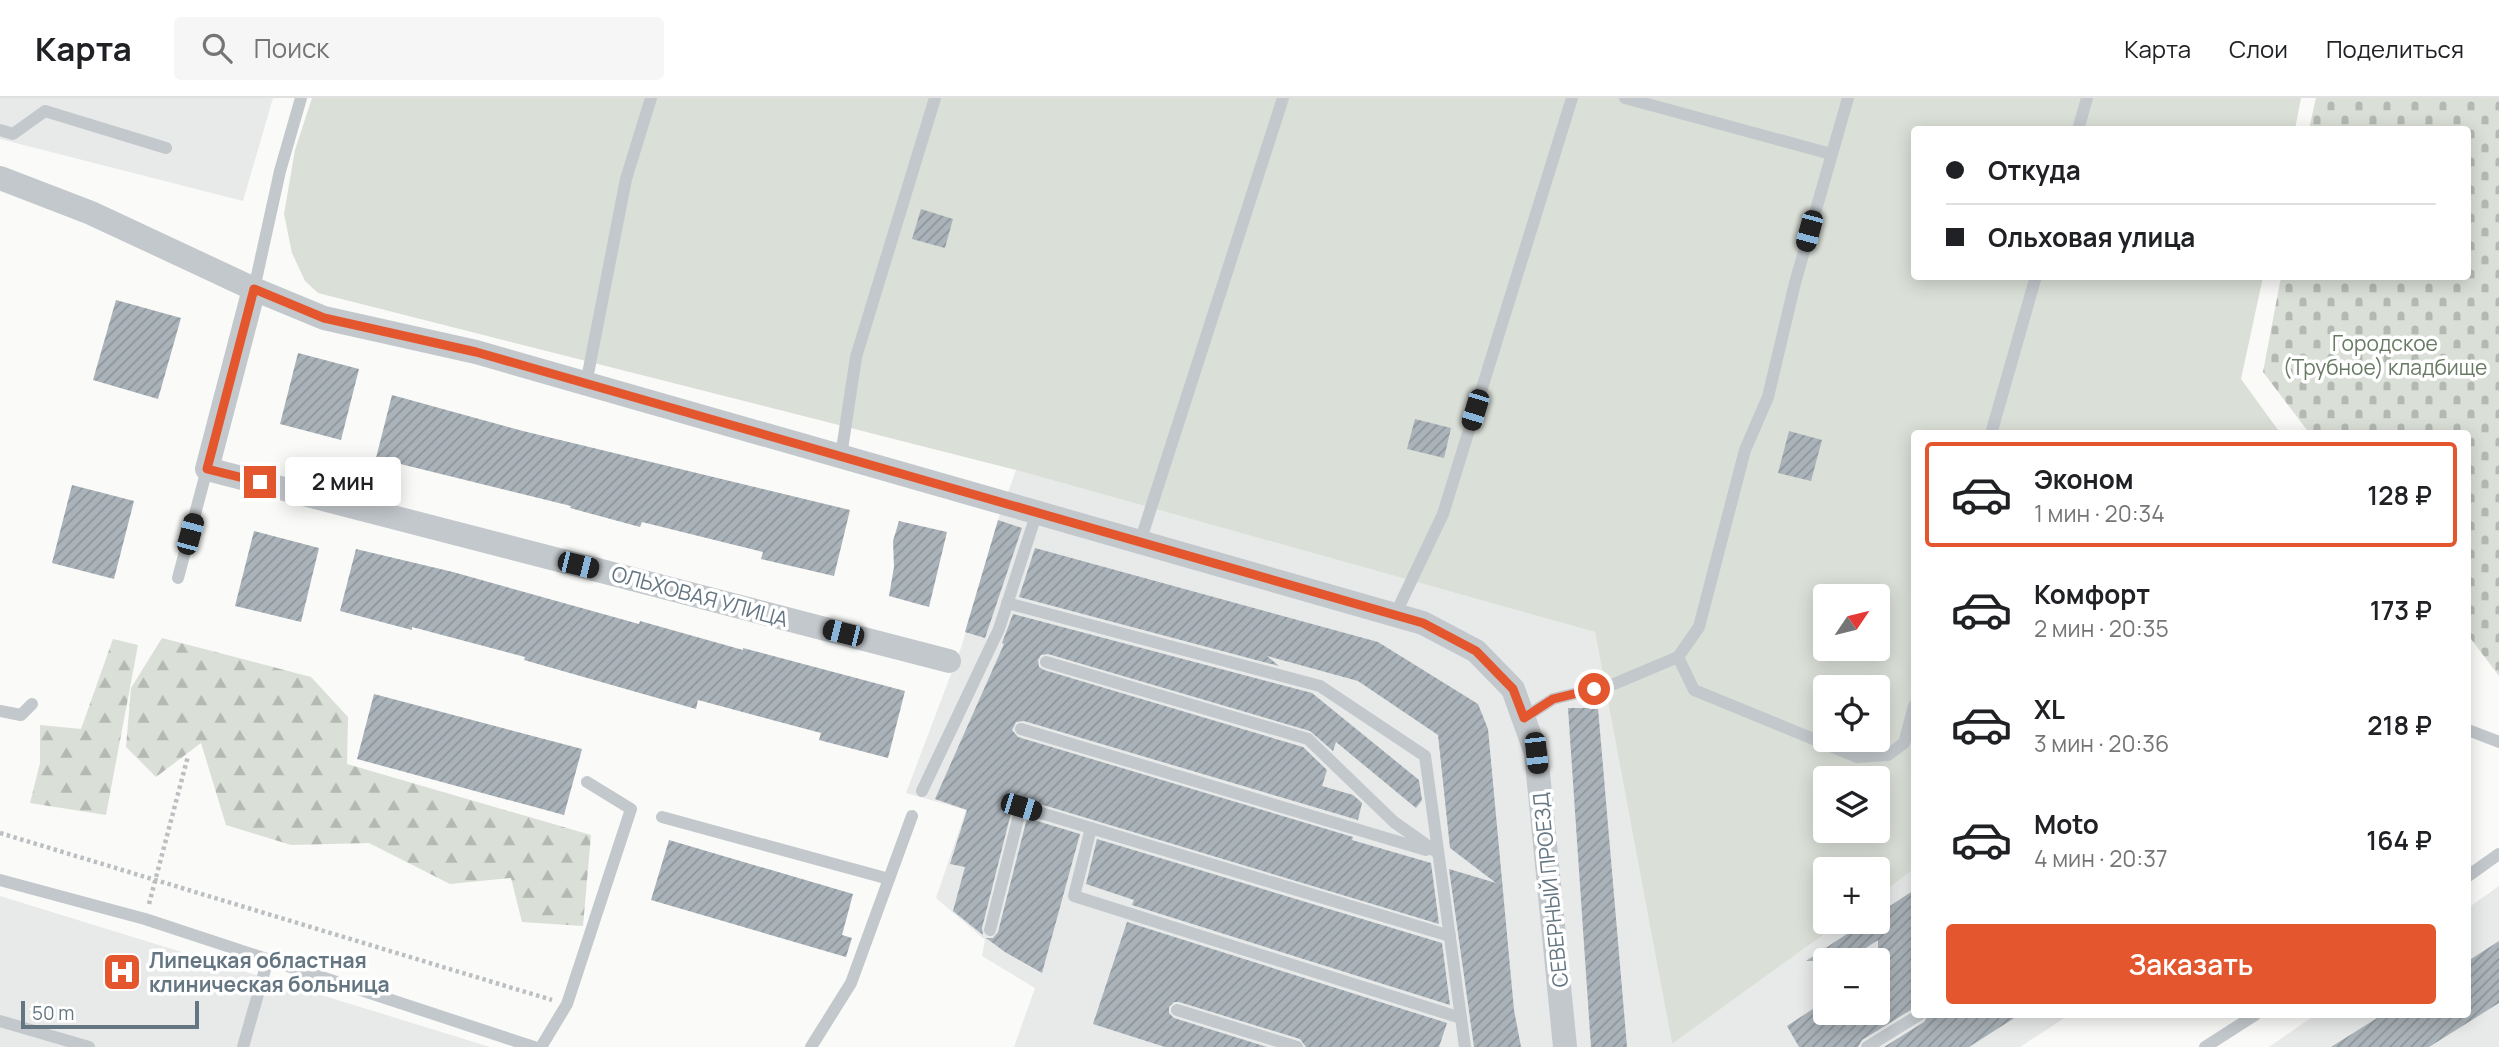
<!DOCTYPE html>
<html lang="ru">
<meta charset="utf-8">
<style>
:root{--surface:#fff;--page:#f6f6f6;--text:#202124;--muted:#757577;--line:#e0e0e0;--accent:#e4572e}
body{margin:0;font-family:Manrope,sans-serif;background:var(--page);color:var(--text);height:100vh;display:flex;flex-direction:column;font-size:26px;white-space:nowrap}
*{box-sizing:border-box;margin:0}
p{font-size:23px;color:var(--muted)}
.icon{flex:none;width:38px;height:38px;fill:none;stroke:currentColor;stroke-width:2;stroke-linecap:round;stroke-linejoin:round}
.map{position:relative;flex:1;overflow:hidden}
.panel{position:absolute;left:1911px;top:332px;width:560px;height:588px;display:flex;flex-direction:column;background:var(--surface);border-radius:7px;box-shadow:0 4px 18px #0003}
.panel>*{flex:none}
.guide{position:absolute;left:1911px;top:28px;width:560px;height:154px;border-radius:7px;box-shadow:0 4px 18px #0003;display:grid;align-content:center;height:154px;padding:0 35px;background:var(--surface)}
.needle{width:46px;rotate:55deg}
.tools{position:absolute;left:1813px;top:486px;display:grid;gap:14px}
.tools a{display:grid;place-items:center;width:77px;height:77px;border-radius:7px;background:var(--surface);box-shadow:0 4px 18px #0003;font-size:35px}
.scale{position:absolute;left:21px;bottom:18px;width:178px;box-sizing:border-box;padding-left:7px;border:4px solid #657683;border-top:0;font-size:19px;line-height:24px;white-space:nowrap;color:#657683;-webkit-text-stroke:5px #fff;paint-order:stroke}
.end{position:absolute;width:32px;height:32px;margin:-16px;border:9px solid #e4572e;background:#fff;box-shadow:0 0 0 4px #fff}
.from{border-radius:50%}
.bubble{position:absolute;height:49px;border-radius:7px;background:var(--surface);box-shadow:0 4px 18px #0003;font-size:23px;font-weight:600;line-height:49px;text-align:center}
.car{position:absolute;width:21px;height:42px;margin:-21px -10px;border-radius:9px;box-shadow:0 0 5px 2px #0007;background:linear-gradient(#222 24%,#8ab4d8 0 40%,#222 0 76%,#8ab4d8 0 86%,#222 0)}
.guide b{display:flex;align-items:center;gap:24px;height:66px;font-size:26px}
.guide b+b{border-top:2px solid var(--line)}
.guide i{width:18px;height:18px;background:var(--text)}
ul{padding:12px 0 0;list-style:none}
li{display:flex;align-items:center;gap:21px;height:105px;margin:0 14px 10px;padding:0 21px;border:4px solid transparent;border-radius:7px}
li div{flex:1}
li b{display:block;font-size:26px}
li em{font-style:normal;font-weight:600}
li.current{border-color:var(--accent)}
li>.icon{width:63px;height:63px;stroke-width:1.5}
.primary-button{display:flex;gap:14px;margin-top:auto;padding:14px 35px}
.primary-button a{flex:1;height:80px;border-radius:7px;background:var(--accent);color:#fff;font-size:28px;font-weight:600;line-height:80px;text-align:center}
header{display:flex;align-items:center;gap:42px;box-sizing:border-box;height:98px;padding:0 35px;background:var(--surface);border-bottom:2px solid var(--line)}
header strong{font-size:33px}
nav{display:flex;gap:38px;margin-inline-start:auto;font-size:24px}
.search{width:490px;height:63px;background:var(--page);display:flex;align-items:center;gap:18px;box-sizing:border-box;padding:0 24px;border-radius:7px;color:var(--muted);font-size:26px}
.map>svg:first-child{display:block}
</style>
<header>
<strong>Карта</strong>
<div class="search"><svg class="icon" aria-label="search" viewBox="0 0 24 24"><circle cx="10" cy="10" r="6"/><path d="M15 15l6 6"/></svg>Поиск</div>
<nav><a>Карта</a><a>Слои</a><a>Поделиться</a></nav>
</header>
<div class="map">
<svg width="2499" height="949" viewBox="0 0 2499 949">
<defs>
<pattern id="forest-firs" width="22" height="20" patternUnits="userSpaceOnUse" patternTransform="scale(1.75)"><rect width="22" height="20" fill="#dadfd7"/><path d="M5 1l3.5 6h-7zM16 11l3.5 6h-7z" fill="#b4b9b4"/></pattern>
<pattern id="cemetery-stones" width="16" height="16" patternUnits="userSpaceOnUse" patternTransform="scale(1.75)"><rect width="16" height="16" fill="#dadfd7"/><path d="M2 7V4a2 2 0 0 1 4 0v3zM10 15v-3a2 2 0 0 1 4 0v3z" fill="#b4b9b4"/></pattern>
<pattern id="building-hatch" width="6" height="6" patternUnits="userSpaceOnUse" patternTransform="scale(1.75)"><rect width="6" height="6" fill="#aab3b9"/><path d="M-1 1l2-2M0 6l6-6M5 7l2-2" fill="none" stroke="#8e969c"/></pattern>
</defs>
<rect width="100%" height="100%" fill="#fafaf8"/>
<!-- built -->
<g fill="#e8e9e9" fill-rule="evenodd">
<polygon points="0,0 273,0 243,103 0,41"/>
<path d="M1016,372L1595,534L1672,946L1841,824H1878V798L1914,771V917H2069L2020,949H1014L1035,890L982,858L985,842L936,800L966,712L906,695L962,547L998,422ZM1825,863H1878V915H1825Z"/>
<polygon points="2499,788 2499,949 2269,949 2315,917 2468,917 2468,810"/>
<polygon points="0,798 490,949 0,949"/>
</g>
<!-- forest -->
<g fill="url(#forest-firs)">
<polygon points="162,540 311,579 348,619 347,666 591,737 583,828 522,824 511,780 450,786 369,745 291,747 226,727 201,645 156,679 126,649 131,590"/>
<polygon points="113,541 138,547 106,717 30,705 40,665 40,627 81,631"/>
</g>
<!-- cemetery -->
<polygon fill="url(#cemetery-stones)" points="2316,0 2499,0 2499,578 2468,537 2468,336 2310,336 2263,274 2281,179 2468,178 2468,32 2309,31"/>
<!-- garden -->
<path fill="#dadfd7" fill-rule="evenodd" d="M312,0H2301L2295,31L1914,32V178L2263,179L2241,281L2281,336H1914V771L1878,798V772H1825V824H1841L1672,946L1595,534L1016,372L318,195L305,183L292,155L284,116L295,52ZM1825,499H1878V551H1825ZM1825,590H1878V642H1825ZM1825,681H1878V733H1825Z"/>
<!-- building -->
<g fill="url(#building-hatch)">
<polygon points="921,111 953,121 945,150 912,141"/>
<polygon points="116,202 181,220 158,301 93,282"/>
<polygon points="298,255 359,271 341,342 280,326"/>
<polygon points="392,297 523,333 850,412 834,478 761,461 763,454 642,424 640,429 570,410 571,408 376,360"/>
<polygon points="1415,321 1451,330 1444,360 1407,351"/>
<polygon points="1789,333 1822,342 1811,383 1778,375"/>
<polygon points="72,387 134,403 114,481 52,465"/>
<polygon points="998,422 1022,430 985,540 965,534"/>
<polygon points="899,423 947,434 929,509 889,498 894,469 893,443"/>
<polygon points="254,433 319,450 301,524 235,508"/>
<polygon points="1035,450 1378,544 1478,606 1488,631 1514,912 1521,949 1474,949 1449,771 1496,785 1450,750 1438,637 1358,583 1267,558 1279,568 1019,499"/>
<polygon points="356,451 453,474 639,526 640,523 743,552 743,550 905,593 888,660 819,642 821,635 698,602 696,611 524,562 525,559 412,529 412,532 340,513"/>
<polygon points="1013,516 1312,595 1419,682 1422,702 1416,710 1336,644 1333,653 1310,633 1048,556 1041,557 1038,562 1039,569 1044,572 1303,649 1327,672 1322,688 1353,697 1362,705 1358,722 1024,623 1016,624 1012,632 1018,639 1353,739 1352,742 1431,765 1439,826 1020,700 1013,707 982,830 983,837 953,813 965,769 950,766 967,712 935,701 1004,546 1002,545"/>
<polygon points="374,596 582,651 564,717 357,661"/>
<polygon points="1568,610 1598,610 1627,949 1591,949"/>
<polygon points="1027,720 1080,736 1042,875 1005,854 986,840 993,840 998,834"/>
<polygon points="1097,741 1442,845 1450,907 1132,807 1134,802 1086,786"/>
<polygon points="669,742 853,796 842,837 852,840 846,859 651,802"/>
<polygon points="1914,792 1914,910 1862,942 1858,949 1799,949 1787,928 1825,903 1825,915 1878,915 1878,870 1889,863 1878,863 1878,842 1846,863 1806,863 1865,824 1878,824 1878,816"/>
<polygon points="1127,824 1447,925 1439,949 1306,949 1300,941 1179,904 1174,904 1169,909 1169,915 1174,920 1267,949 1165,949 1093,926"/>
<polygon points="2499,843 2499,905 2429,949 2331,949 2382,917 2468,917 2468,863"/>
<polygon points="1928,917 2019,917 1969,949 1884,949 1924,924"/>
</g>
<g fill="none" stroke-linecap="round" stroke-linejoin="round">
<!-- path -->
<g stroke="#bbbfc2" stroke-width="4.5" stroke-dasharray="3.5 3.5" stroke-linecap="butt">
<polyline points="0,735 552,902"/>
<polyline points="149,806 188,658"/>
</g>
<!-- lane -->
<g stroke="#c3c8cc" stroke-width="12">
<polyline points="1625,0 1831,56"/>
<polyline points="0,32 13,36 45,13 166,50"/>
<polyline points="2078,32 2087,0"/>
<polyline points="254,191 280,73 301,0"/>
<polyline points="586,286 626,81 651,0"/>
<polyline points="1991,336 2036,178"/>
<polyline points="841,358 856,259 935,0"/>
<polyline points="1140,444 1283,0"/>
<polyline points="178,480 207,371"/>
<polyline points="1007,505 1320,588 1425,658 1465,949"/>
<polyline points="1395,517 1443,416 1572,0"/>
<polyline points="1678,559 1694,592 1857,659 1888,657 1904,645 1914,608"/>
<polyline points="1046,564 1308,641 1394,724 1438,755"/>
<polyline points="0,613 21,617 32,606"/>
<polyline points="1524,620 1553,601 1614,586 1678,559 1699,529 1745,352 1768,299 1795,185 1848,0"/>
<polyline points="1021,631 1426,752"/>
<polyline points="2468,632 2499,644"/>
<polyline points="922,693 999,531 1037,414"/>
<polyline points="662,719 889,781"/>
<polyline points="1091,730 1074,798 1461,920"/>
<polyline points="2468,778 2499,756"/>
<polyline points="0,782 145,821 534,949"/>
<polyline points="990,832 1021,709 1450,838"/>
<polyline points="1177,912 1297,949"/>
<polyline points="0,923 89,949"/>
<polyline points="243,949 268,861"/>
<polyline points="541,949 567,906 631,711 587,684"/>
<polyline points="811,949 851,885 912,718"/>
<polyline points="1867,949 1919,917"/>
<polyline points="2205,949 2255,917"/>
</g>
<!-- street -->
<g stroke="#c3c8cc" stroke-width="24">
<polyline points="0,80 91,115 254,191 324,220 476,254 1423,525 1476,553 1513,591 1536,655 1565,949"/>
<polyline points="254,191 207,371 949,563"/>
</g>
</g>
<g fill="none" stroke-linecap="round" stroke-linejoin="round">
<!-- route -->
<polyline stroke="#e4572e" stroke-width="9" points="260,384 207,371 254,191 324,220 476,254 1423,525 1476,553 1513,591 1524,620 1553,601 1594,591"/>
</g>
<!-- icons -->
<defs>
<symbol id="hospital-square" viewBox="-11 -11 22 22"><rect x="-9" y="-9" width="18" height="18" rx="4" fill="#e4572e" stroke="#fff"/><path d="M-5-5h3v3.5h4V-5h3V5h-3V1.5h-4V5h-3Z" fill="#fff"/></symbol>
</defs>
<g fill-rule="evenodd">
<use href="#hospital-square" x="100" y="852" width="44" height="44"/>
</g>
<g text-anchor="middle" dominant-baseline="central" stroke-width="7" stroke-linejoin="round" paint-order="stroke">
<!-- park labels -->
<g font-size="21" fill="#687a64" stroke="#fff">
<text x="2385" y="245">Городское<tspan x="2385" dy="24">(Трубное) кладбище</tspan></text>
</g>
<!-- street labels -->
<g font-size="21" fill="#657683" stroke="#fff">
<text transform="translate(700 498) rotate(15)">ОЛЬХОВАЯ УЛИЦА</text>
<text transform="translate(1550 792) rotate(-96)">СЕВЕРНЫЙ ПРОЕЗД</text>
</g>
<!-- poi labels -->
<g font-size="21" font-weight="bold" fill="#657683" stroke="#fff" text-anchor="start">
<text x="149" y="862">Липецкая областная<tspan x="149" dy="24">клиническая больница</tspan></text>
</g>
</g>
</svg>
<div class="tools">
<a><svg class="needle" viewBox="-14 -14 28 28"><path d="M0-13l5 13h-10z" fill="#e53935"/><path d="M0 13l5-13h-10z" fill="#757577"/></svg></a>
<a><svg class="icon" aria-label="locate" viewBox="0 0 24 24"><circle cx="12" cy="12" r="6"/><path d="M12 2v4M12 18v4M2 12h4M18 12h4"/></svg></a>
<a><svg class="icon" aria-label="layers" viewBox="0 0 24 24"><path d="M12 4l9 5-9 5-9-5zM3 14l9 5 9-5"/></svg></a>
<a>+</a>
<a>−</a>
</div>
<div class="scale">50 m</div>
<i class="end from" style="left:1594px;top:591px"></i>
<i class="end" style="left:260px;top:384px"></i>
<div class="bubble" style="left:285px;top:359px;width:116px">2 мин</div>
<i class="car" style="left:1809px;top:133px;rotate:195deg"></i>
<i class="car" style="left:1475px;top:312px;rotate:197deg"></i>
<i class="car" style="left:190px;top:436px;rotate:15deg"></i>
<i class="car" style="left:578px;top:467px;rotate:104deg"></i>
<i class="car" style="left:843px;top:535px;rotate:284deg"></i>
<i class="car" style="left:1536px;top:655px;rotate:174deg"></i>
<i class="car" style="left:1021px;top:709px;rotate:107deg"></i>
<div class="guide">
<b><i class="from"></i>Откуда</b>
<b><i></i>Ольховая улица</b>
</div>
<section class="panel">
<ul>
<li class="current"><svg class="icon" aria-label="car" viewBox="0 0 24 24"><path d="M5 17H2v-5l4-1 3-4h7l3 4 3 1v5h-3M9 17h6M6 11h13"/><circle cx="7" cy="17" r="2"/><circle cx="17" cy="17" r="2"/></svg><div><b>Эконом</b><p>1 мин · 20:34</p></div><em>128 ₽</em></li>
<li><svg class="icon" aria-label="car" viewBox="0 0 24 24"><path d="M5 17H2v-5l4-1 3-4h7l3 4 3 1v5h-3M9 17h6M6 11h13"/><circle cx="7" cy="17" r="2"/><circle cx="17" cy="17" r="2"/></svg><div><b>Комфорт</b><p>2 мин · 20:35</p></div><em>173 ₽</em></li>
<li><svg class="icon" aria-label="car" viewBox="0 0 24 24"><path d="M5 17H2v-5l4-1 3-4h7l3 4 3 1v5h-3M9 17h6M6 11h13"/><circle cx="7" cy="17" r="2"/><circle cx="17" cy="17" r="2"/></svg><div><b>XL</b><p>3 мин · 20:36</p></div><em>218 ₽</em></li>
<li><svg class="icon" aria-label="car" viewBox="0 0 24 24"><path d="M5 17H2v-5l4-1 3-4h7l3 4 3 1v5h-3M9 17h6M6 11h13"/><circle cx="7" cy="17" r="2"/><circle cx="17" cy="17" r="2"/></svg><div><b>Moto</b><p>4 мин · 20:37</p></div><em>164 ₽</em></li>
</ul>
<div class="primary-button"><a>Заказать</a></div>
</section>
</div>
